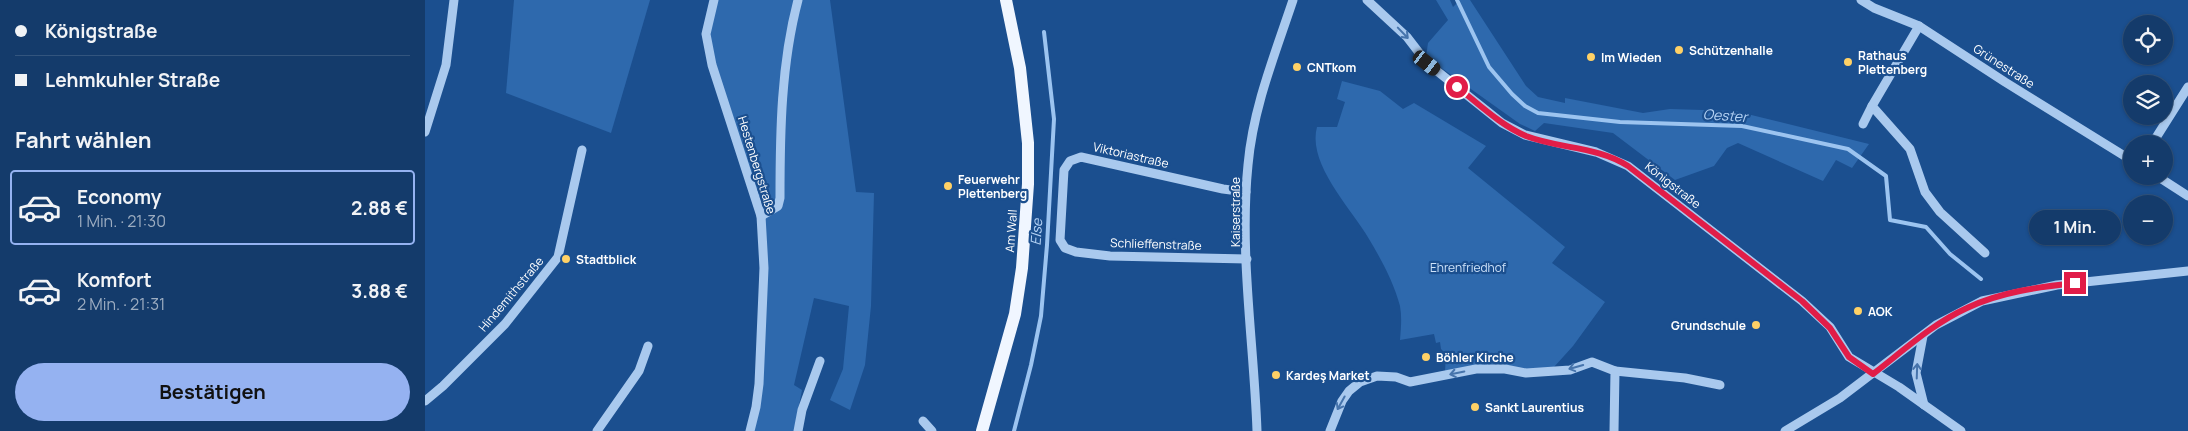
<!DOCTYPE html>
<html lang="de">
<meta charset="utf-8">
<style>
:root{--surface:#143b6b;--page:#214673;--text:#f1f3f6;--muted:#9dadc1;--line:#33557e;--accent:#95b2f1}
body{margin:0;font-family:Manrope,sans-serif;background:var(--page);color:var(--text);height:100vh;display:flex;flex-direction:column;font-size:19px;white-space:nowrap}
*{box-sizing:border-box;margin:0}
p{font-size:16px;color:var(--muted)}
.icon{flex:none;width:28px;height:28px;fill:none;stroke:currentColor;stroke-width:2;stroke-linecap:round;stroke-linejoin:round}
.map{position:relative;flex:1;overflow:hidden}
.details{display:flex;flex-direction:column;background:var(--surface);width:425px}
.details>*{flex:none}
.guide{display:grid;align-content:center;height:110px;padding:0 15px;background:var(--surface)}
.buttons{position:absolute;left:1698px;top:15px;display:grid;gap:10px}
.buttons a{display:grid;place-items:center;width:50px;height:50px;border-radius:50%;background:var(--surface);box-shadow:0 1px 4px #0004,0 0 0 1px var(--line);font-size:25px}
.end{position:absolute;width:22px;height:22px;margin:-11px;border:6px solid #e11d48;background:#fff;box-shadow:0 0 0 2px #fff}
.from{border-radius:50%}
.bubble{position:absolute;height:35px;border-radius:18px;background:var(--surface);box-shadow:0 1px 4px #0004,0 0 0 1px var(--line);font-size:16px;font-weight:700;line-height:35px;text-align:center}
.car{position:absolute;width:15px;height:30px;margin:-15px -8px;border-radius:6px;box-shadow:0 0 4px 1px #0007;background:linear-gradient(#222 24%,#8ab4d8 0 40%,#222 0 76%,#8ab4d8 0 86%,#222 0)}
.guide b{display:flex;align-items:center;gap:18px;height:48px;font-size:19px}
.guide b+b{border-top:1px solid var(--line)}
.guide i{width:12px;height:12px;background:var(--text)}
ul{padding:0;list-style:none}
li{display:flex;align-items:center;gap:15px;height:75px;margin:0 10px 8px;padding:0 5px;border:2px solid transparent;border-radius:5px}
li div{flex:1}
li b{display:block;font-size:19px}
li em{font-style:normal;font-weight:700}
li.active{border-color:var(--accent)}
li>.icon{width:45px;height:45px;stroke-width:1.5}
h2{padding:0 15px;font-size:22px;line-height:60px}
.action{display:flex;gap:10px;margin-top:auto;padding:10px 15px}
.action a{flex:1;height:58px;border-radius:30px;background:var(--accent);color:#111;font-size:20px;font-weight:700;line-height:58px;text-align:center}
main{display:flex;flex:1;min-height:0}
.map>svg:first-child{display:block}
</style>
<main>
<section class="details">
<div class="guide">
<b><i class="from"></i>Königstraße</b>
<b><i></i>Lehmkuhler Straße</b>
</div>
<h2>Fahrt wählen</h2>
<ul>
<li class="active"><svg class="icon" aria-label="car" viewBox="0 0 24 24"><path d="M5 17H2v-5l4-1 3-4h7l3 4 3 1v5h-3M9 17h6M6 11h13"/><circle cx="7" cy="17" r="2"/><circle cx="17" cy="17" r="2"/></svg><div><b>Economy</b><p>1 Min. · 21:30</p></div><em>2.88 €</em></li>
<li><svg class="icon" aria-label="car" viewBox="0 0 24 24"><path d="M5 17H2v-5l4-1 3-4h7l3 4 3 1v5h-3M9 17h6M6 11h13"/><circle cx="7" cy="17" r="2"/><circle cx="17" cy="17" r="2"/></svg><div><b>Komfort</b><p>2 Min. · 21:31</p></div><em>3.88 €</em></li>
</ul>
<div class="action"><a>Bestätigen</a></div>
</section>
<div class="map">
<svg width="1763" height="431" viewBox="0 0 1763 431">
<rect width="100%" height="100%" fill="#1b4f8f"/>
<!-- green -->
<g fill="#2e69ad">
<polygon points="89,0 225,0 186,133 81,93"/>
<polygon points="289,0 405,0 431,192 449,193 446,306 440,365 425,410 405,400 418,369 424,306 389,298 369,385 377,390 369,431 325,431 331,407 336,216 281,34"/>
<polygon points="1011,0 1025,0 1028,7 1035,0 1045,0 1101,86 1113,97 1140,103 1140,98 1218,113 1245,109 1310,111 1444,144 1427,168 1411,160 1398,181 1313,143 1302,148 1289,166 1250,180 1188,133 1119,123 1110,131 1095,124 1001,57 1003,43 1023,20"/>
<path d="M917,81L955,91L978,109L989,103L1061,146L1043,168L1140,247L1127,263L1180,302L1148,346L1129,367L1102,370L1078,364L1055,365L1020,371L1021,354L1016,349L1015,342L1011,343L1009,334L975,340C976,328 977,317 975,306C969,283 956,259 944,239C926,208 882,164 892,127H912L920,102L912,99Z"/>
</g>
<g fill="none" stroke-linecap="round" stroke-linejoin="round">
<!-- stream -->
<g stroke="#9cc4f0" stroke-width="4">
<polyline points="1032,0 1064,67 1087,94 1100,106 1113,113 1195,122 1317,126 1423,149 1461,176 1465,220 1501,227 1525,254 1556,279"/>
<polyline points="589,431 606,365 616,316 622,245 629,119 619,32"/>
</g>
<!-- minor -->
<g stroke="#a9c9ee" stroke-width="9">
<polyline points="289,0 281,34 287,65 336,216 339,268 334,384 331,407 325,431"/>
<polyline points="942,0 982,37 1002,63 1077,123 1100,135 1171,152 1203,166 1377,301 1405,327 1424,357 1474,387 1536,431"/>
<polyline points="1436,0 1449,8 1494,26 1580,82 1706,160"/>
<polyline points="1494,26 1447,106 1485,149 1500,192 1515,212 1560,253"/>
<polyline points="1438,124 1447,106"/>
<polyline points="0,132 21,65 29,0"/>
<polyline points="1727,144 1763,87"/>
<polyline points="1732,176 1763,196"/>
<polyline points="821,192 798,189 656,157 645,161 639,170 635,240 640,248 651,252 685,256 822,259"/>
<path d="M336,216L353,206L355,198C355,132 356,64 373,0"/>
<polyline points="1498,336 1491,373 1499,405"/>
<polyline points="1190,371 1260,378 1295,385"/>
<polyline points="0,401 18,386 80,324 133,257 157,150"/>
<polyline points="498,421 507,431"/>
<polyline points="172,431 214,371 223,346"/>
<polyline points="373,431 377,410 395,361"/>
<path d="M832,431C829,343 814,253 823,165C828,108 850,54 868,0"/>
<polyline points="905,431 917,401 924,391 935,382 952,376 971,377 985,382 1051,369 1080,369 1101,373 1145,370 1167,362 1190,371 1189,431"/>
<polyline points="1360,431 1415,398 1511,325 1557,301 1632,285 1763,271"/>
</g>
<!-- major -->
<polyline stroke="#f0f6ff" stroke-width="12" points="557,431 590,314 597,268 603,184 603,143 595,68 581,0"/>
</g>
<!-- one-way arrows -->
<defs><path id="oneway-shaft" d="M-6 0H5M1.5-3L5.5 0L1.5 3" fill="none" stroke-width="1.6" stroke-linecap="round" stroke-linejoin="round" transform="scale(1.25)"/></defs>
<g stroke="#4674ac">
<use href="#oneway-shaft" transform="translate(978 33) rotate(46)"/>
<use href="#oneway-shaft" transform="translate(1151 367) rotate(164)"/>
<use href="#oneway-shaft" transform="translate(1492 371) rotate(-88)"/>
<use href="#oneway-shaft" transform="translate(1032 373) rotate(168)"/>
<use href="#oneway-shaft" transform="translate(916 403) rotate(119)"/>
</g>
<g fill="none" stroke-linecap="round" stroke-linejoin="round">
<!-- route -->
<path stroke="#e11d48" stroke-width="6" d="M1032,87C1054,104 1075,125 1101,136C1134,149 1172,146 1203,166L1377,301L1405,328L1424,357L1448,374C1478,351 1507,324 1542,308C1575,292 1614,287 1650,283"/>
</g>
<!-- markers -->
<g fill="#ffd166" stroke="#1b4f8f" stroke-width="2">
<circle cx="1254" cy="50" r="5"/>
<circle cx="1166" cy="57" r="5"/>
<circle cx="1423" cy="62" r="5"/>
<circle cx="872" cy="67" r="5"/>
<circle cx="523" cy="186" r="5"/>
<circle cx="141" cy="259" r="5"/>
<circle cx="1433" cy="311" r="5"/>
<circle cx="1331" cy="325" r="5"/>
<circle cx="1001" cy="357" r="5"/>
<circle cx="851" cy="375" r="5"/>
<circle cx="1050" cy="407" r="5"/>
</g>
<g text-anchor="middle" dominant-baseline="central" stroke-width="4.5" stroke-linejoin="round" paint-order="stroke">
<!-- poi labels -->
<g font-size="12" font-weight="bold" fill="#fff" stroke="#1b4f8f" text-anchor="start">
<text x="1264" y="50">Schützenhalle</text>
<text x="1433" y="55">Rathaus<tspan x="1433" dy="14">Plettenberg</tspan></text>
<text x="1176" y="57">Im Wieden</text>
<text x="882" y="67">CNTkom</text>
<text x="533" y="179">Feuerwehr<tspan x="533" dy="14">Plettenberg</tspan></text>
<text x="151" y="259">Stadtblick</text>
<text x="1443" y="311">AOK</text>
<text x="1321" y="325" text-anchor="end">Grundschule</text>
<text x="1011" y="357">Böhler Kirche</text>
<text x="861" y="375">Kardeş Market</text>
<text x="1060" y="407">Sankt Laurentius</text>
</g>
<!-- street labels -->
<g font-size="12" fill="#fff" stroke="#1b4f8f">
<text transform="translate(1579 66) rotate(33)">Grünestraße</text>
<text transform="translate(706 155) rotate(13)">Viktoriastraße</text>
<text transform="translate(332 165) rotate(73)">Hestenbergstraße</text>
<text transform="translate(1248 185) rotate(38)">Königstraße</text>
<text transform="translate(810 212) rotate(-90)">Kaiserstraße</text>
<text transform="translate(586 231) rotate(-86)">Am Wall</text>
<text transform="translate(731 244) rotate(2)">Schlieffenstraße</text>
<text transform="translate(86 294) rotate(-50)">Hindemithstraße</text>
</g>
<!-- park labels -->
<g font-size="12" fill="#cfe3fa" stroke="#1b4f8f">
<text x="1043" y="267">Ehrenfriedhof</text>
</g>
<!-- water labels -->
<g font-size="14" font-style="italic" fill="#b5d3f5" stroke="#1b4f8f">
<text transform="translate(1300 115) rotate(4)">Oester</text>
<text transform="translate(611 232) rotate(-86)">Else</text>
</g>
</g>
</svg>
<div class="buttons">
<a><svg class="icon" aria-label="locate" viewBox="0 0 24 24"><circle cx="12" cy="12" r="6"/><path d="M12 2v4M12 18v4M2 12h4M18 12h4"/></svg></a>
<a><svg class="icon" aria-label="layers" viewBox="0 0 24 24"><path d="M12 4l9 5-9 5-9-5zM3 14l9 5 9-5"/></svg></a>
<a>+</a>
<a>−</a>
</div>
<i class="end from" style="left:1032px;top:87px"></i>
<i class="end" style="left:1650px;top:283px"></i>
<div class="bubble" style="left:1604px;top:210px;width:92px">1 Min.</div>
<i class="car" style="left:1002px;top:63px;rotate:128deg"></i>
</div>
</main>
